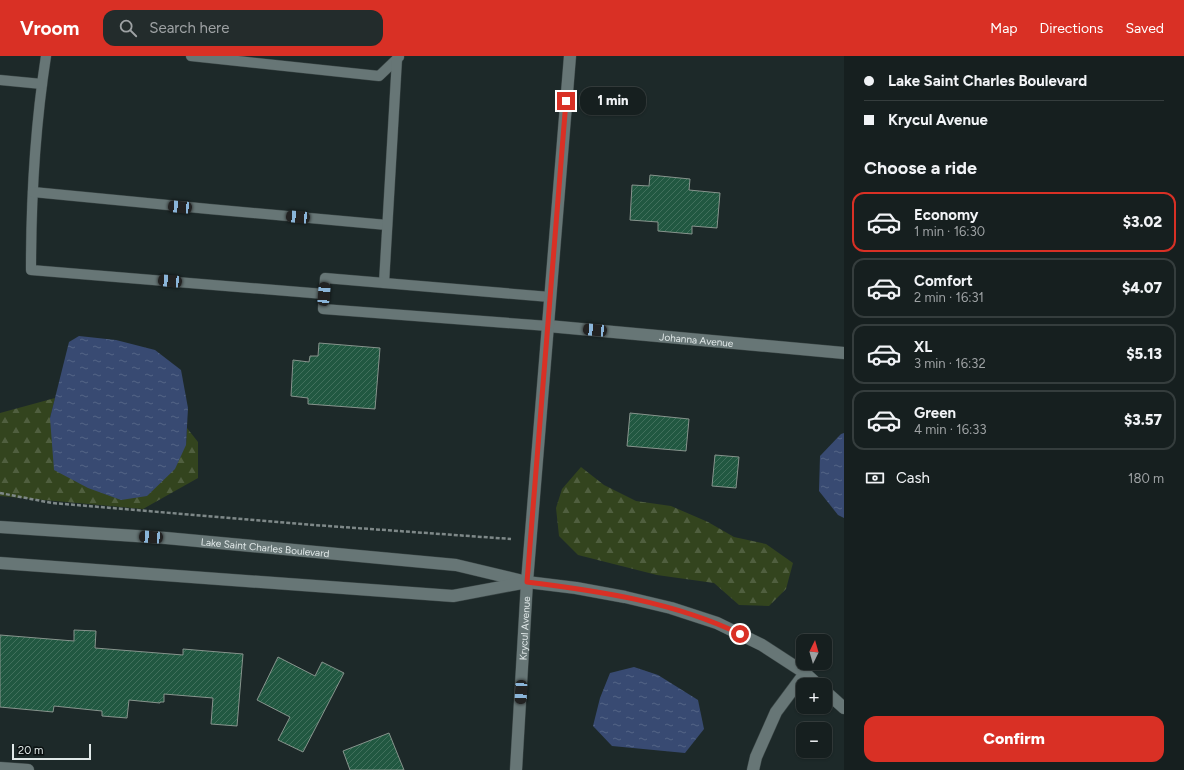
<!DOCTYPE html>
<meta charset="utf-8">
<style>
:root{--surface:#161f1f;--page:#232c2c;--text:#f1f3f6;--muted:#9ea2a4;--line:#353d3d;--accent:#d93025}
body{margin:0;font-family:Figtree,sans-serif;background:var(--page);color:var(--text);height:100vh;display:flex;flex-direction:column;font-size:15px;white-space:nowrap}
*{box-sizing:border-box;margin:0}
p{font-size:13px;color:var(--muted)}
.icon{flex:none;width:22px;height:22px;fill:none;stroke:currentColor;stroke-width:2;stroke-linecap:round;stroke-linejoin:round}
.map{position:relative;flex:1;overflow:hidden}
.drawer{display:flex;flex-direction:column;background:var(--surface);width:340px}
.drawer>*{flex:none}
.guide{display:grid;align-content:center;height:88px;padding:0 20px;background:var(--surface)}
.needle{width:26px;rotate:5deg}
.buttons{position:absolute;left:796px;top:578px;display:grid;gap:8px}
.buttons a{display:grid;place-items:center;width:36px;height:36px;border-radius:8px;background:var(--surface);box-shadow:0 1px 3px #0004,0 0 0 1px var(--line);font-size:20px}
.scale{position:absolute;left:12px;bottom:10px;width:79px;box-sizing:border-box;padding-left:4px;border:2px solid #e1e9e9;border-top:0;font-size:11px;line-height:14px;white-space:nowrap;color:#e1e9e9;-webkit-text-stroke:3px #0b1111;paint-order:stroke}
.end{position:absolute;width:18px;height:18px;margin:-9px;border:5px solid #d93025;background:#fff;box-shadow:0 0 0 2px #fff}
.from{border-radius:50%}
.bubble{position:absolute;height:28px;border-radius:12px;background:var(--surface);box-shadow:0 1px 3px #0004,0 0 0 1px var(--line);font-size:13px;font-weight:800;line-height:28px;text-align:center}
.car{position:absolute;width:12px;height:24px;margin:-12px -6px;border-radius:5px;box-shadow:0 0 3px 1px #0007;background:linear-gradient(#222 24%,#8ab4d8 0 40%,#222 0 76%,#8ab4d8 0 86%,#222 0)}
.guide b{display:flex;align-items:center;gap:14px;height:38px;font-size:15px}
.guide b+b{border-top:1px solid var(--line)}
.guide i{width:10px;height:10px;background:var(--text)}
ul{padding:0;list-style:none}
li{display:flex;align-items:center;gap:12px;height:60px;margin:0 8px 6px;padding:0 12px;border:2px solid var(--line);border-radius:12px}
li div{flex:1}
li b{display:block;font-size:15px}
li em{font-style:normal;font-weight:800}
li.on{border-color:var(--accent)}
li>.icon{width:36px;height:36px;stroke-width:1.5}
h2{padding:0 20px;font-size:18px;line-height:48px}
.pay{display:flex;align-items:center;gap:10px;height:44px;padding:0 20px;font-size:15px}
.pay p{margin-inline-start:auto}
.primary-button{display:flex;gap:8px;margin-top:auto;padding:8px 20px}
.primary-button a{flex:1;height:46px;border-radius:12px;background:var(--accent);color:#fff;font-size:16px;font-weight:800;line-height:46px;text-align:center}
header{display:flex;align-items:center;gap:24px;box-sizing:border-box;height:56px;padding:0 20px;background:var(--accent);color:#fff}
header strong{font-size:19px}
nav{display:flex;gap:22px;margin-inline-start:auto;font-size:14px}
.search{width:280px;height:36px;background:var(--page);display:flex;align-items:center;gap:10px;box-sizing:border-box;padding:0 14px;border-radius:12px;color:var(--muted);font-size:15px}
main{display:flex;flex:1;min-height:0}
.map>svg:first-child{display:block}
</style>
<header>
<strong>Vroom</strong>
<div class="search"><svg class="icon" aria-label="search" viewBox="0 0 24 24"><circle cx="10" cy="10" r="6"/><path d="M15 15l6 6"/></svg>Search here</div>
<nav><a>Map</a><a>Directions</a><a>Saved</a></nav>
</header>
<main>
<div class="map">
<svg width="844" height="714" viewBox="0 0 844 714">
<defs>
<pattern id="forest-firs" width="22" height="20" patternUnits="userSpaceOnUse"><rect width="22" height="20" fill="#33441e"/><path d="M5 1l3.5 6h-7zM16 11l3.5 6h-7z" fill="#505f3f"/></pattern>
<pattern id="water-ripples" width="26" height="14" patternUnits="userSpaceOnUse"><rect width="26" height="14" fill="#384a72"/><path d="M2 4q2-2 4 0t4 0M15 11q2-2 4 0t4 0" fill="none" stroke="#546486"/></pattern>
<pattern id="building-hatch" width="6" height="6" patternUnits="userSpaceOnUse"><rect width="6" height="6" fill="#215841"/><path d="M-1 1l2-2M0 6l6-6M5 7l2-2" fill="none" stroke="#41705c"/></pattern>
</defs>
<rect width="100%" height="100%" fill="#1d2929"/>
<!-- forest -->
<g fill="url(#forest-firs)">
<polygon points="55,342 50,362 186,389 187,372 198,386 198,422 143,453 0,440 0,357"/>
<polygon points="581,411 604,429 636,445 671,450 708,466 734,481 766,488 793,507 786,533 769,550 739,549 714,527 657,519 578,499 559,480 556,452 562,433"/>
</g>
<!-- water -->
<g fill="url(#water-ripples)">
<polygon points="79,280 116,284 155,294 181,314 188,352 186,389 175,413 147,440 121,444 88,432 54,414 50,362 69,286"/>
<polygon points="844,377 844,462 838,459 819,435 820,400 841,378"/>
<polygon points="634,611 658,619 698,644 704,673 685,697 612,690 593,670 600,642 610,617"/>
</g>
<!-- building -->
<g fill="url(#building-hatch)" stroke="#87948d">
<polygon points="650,119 690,123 689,134 720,137 717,172 692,170 692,178 658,175 658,166 630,164 632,129 649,130"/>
<polygon points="319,287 380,292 375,353 308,348 308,342 291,340 293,304 309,306 310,300 318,300"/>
<polygon points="630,357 689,363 686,395 627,390"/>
<polygon points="715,399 739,401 736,432 712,430"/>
<polygon points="74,574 96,575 95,592 183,599 183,593 243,598 237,670 211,668 213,642 164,638 164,646 160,646 160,647 129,644 127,662 102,660 102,655 54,650 53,656 0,651 0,579 74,585"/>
<polygon points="278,601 315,620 322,606 344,617 303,696 278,684 290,661 257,644"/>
<polygon points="389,677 404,714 350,714 343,695"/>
</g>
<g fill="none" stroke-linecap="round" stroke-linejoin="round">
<defs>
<g id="service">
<path d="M46,0C35,71 31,142 31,214L324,238"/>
<polyline points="191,0 379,20 399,1"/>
<polyline points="0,24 42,28"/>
<polyline points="33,136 209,153 387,169"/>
<polyline points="384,227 397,3"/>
<polyline points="548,270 323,253 325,222 550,241"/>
</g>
<g id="minor">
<path id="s1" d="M548,270L844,297"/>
<path id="s2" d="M0,471L166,482L456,509L527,526L576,532L625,541L671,552L717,567L762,589L805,617L818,629"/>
<polyline points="0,507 453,540 522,527"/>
<polyline points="825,635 844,652"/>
<polyline points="0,712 28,714"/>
<polyline points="753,714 756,701 776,656 805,617"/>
</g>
<g id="tertiary">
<path id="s3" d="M516,714L527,526L570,0"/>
</g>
</defs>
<!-- service casing -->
<use href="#service" stroke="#3b4646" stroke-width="11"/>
<!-- minor casing -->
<use href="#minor" stroke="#3b4646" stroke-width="13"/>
<!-- tertiary casing -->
<use href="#tertiary" stroke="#3b4646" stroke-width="13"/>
<!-- path -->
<polyline stroke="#7e8888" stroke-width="2.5" stroke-dasharray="4 2" stroke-linecap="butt" points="0,437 52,447 314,469 511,483"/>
<!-- service -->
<use href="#service" stroke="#677676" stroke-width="10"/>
<!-- minor -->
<use href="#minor" stroke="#677676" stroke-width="12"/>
<!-- tertiary -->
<use href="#tertiary" stroke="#677676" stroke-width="12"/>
</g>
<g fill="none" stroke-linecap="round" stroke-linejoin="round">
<!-- route -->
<path stroke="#d93025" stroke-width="5" d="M566,45L527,526C599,535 674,546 740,578"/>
</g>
<g text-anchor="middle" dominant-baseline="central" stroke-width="3" stroke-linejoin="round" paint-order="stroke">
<!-- street labels -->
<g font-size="10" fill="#e1e9e9" stroke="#0b1111">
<text stroke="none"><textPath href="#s1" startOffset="149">Johanna Avenue</textPath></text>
<text stroke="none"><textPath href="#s2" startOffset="266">Lake Saint Charles Boulevard</textPath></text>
<text stroke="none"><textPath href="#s3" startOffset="142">Krycul Avenue</textPath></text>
</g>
</g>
</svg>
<div class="buttons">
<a><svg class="needle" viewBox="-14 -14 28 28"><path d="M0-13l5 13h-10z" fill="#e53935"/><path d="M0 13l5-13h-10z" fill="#9ea2a4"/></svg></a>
<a>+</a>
<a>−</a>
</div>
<div class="scale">20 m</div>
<i class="end from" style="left:740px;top:578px"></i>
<i class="end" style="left:566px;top:45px"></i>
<div class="bubble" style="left:580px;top:31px;width:66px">1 min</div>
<i class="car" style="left:180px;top:151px;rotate:275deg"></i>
<i class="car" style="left:298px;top:161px;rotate:275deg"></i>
<i class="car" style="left:170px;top:225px;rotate:275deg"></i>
<i class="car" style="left:324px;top:238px;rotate:5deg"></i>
<i class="car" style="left:595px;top:274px;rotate:275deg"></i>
<i class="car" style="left:151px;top:481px;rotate:274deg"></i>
<i class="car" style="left:521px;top:636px;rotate:183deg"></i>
</div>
<section class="drawer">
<div class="guide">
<b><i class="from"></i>Lake Saint Charles Boulevard</b>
<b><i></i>Krycul Avenue</b>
</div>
<h2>Choose a ride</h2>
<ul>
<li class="on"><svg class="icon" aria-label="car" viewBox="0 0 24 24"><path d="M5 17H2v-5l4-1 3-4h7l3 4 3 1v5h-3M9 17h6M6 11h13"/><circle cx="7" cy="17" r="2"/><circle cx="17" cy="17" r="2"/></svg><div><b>Economy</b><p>1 min · 16:30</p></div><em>$3.02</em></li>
<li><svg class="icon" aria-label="car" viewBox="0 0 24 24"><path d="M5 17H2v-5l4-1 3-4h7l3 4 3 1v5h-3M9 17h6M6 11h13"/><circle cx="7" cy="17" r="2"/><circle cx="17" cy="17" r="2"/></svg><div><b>Comfort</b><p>2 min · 16:31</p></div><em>$4.07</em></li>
<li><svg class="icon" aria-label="car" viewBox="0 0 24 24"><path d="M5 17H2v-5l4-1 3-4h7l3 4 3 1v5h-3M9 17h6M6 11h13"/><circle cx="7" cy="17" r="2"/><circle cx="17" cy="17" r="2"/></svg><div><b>XL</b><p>3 min · 16:32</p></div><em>$5.13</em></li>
<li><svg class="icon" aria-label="car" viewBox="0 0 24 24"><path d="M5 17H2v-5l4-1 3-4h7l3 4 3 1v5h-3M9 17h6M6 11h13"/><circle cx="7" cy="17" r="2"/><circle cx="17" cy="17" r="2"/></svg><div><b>Green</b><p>4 min · 16:33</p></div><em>$3.57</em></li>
</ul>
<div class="pay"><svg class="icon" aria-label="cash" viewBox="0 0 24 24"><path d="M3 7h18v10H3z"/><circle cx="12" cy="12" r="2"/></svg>Cash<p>180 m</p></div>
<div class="primary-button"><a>Confirm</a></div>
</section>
</main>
